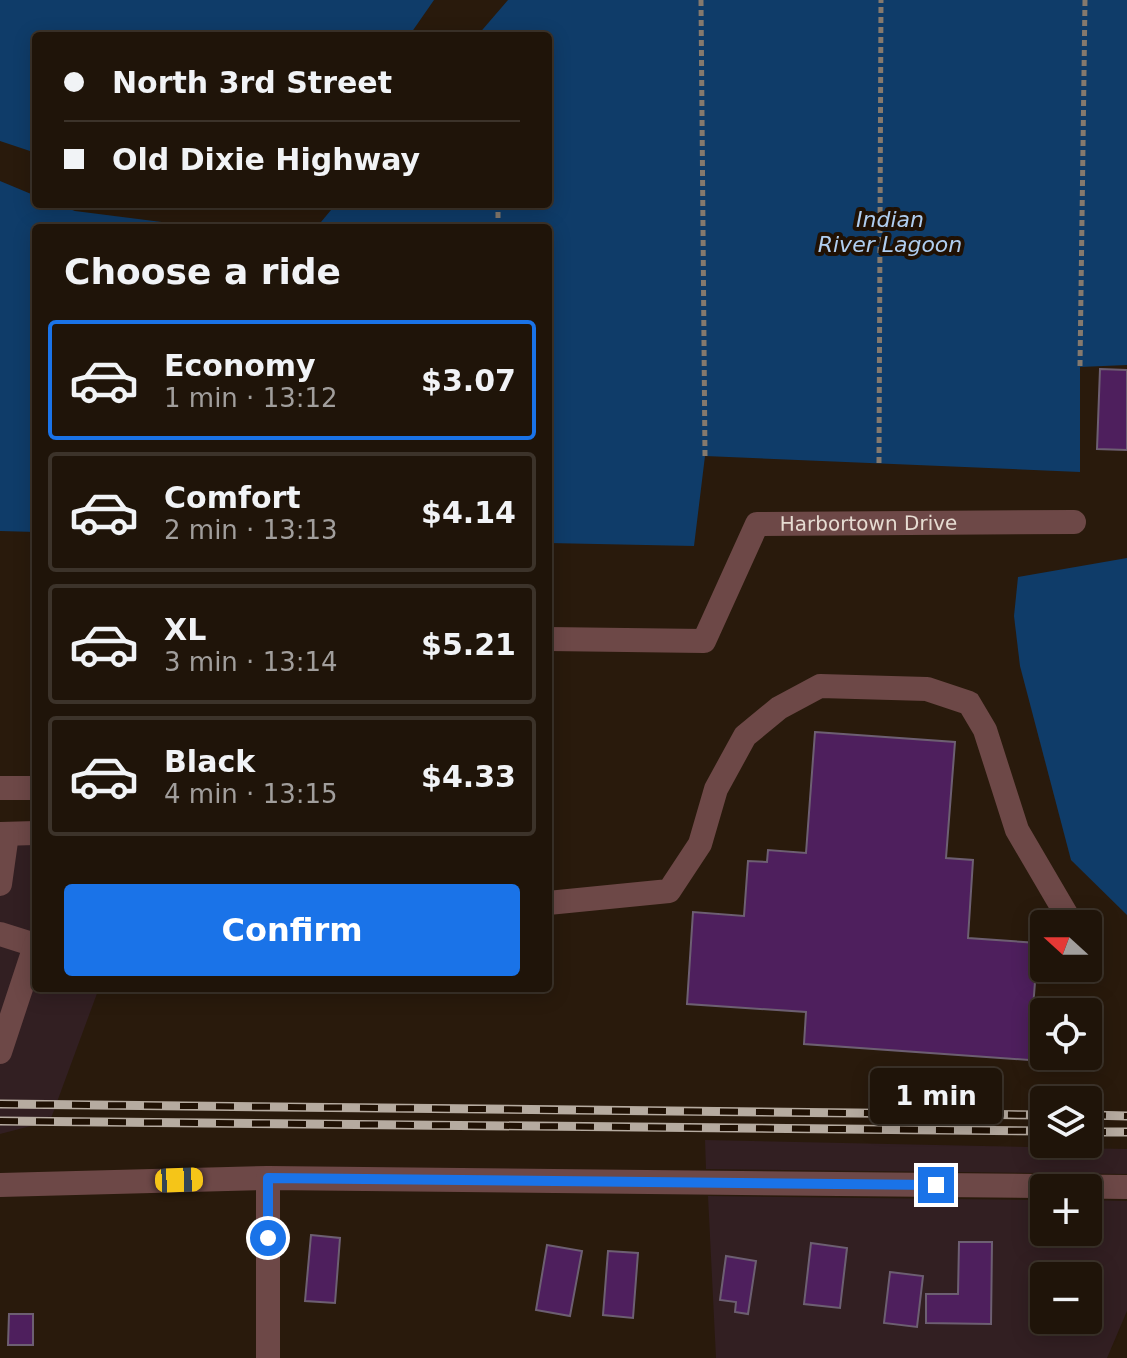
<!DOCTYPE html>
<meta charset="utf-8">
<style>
:root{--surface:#1f1409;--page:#2c2117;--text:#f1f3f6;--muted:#a19e9c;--line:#3c332a;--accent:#1a73e8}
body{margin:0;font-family:"DejaVu Sans",sans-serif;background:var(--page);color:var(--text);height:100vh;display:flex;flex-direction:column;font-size:30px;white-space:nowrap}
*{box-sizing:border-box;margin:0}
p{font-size:26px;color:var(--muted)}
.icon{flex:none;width:44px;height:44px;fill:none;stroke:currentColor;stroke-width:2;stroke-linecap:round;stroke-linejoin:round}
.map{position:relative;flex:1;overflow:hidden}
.drawer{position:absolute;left:32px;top:224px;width:520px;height:768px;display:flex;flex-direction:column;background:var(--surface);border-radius:8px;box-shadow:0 4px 20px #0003,0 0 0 2px var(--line)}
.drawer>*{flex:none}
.guide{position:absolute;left:32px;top:32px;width:520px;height:176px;border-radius:8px;box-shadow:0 4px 20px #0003,0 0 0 2px var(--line);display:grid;align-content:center;height:176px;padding:0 32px;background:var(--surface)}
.needle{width:52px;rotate:291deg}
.buttons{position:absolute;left:1030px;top:910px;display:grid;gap:16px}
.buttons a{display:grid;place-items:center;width:72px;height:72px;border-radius:8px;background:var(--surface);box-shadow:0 4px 20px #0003,0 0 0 2px var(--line);font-size:40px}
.end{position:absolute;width:36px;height:36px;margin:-18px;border:10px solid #1a73e8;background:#fff;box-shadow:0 0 0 4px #fff}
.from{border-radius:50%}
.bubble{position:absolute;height:56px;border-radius:8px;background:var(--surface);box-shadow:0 4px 20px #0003,0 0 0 2px var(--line);font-size:26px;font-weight:600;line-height:56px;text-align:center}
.car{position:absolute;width:24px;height:48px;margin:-24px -12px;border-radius:10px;box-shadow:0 0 6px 2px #0007;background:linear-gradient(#f5c518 24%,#345 0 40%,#f5c518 0 76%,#345 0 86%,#f5c518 0)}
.guide b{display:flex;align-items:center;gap:28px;height:76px;font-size:30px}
.guide b+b{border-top:2px solid var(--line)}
.guide i{width:20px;height:20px;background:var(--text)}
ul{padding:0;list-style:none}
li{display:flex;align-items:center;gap:24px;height:120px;margin:0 16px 12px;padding:0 16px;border:4px solid var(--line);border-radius:8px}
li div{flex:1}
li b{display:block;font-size:30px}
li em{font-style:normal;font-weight:600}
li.active{border-color:var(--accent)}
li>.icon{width:72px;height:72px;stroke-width:1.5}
h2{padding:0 32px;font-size:36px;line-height:96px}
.cta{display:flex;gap:16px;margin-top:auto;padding:16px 32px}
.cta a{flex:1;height:92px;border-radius:8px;background:var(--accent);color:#fff;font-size:32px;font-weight:600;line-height:92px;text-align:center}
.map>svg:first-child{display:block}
</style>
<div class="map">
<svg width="1127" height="1358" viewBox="0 0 1127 1358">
<rect width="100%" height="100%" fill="#291a0c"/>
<!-- commercial -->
<g fill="#321f22" fill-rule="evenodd">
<polygon points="0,822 36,823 36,988 99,988 50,1121 0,1134"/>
<polygon points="705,1140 1127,1149 1127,1174 706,1169"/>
<path d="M708,1196L1044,1200V1232H1088V1200L1127,1201V1311L1107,1358H716ZM1044,1276H1088V1320H1044Z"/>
</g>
<!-- water -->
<g fill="#0f3c69">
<polygon points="0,0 434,0 409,36 36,36 36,153 0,141"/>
<polygon points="508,0 1127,0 1127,365 1080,367 1080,472 705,456 694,546 548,543 548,228 316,228 336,204 548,204 548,36 477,36"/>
<polygon points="0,181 36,196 36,204 56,204 75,211 209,228 36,228 36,532 0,531"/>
<polygon points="1127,558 1127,915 1071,860 1020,666 1014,616 1018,577"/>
</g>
<!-- building -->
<g fill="#4e1f5d" stroke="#6d5f72" stroke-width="2">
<polygon points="1100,369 1127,370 1127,450 1097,449"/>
<polygon points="815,732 955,742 946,858 973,860 968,938 1038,943 1029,1060 804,1044 806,1012 687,1004 693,912 744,916 748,861 767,862 768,850 806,853"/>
<polygon points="311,1235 340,1238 335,1303 305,1301"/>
<polygon points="959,1242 992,1242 991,1324 926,1323 926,1294 958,1294"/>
<polygon points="811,1243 847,1248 840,1308 804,1304"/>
<polygon points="547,1245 582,1251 570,1316 536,1310"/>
<polygon points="608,1251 638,1253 633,1318 603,1315"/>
<polygon points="726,1256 756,1261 748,1314 735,1312 736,1302 720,1300"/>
<polygon points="890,1272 923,1276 917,1327 884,1323"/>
<polygon points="9,1314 33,1314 33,1345 8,1345"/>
</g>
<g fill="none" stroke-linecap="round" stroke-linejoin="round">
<!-- path -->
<g stroke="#85796d" stroke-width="5" stroke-dasharray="6 4" stroke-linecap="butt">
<polyline points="701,0 705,456"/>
<polyline points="498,228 498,204"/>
<polyline points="1080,366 1085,0"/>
<polyline points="879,463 881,0"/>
</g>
<!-- minor -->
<g stroke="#6d4847" stroke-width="24">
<path id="s1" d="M548,639L704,641L757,524L1074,522"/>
<polyline points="0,788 36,788"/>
<polyline points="0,834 36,833"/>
<polyline points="0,884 7,834"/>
<polyline points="548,903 669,891 700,844 716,789 745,736 779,708 820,686 927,689 969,703 985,730 1017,830 1072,924"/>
<polyline points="0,934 35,945"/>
<polyline points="1088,950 1091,956"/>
<polyline points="0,1052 36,943"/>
<polyline points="0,1185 268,1178 1127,1187"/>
<polyline points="268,1358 268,1178"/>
</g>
<defs>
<g id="rail">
<polyline points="0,1104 1044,1115"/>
<polyline points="1088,1115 1127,1116"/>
<polyline points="0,1121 1044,1131"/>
<polyline points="1088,1132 1127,1132"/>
</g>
</defs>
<!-- rail casing -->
<use href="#rail" stroke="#b6aba0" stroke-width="9"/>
<!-- rail -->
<use href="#rail" stroke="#201104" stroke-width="6" stroke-dasharray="18" stroke-linecap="butt"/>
</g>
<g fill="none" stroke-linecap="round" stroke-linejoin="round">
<!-- route -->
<polyline stroke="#1a73e8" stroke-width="10" points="268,1238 268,1178 936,1185"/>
</g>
<g text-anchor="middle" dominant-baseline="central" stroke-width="8" stroke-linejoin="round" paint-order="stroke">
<!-- street labels -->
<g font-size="20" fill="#e6dcd2" stroke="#201104">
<text stroke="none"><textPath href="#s1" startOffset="396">Harbortown Drive</textPath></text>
</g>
<!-- water labels -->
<g font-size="22" font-style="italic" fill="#b0cef0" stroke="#201104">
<text x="890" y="219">Indian<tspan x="890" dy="25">River Lagoon</tspan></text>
</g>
</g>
</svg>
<div class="buttons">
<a><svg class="needle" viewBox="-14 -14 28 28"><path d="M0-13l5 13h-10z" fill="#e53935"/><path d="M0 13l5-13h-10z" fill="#a19e9c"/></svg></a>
<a><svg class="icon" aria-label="locate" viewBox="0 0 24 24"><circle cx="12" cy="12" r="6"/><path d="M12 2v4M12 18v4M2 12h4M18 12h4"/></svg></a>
<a><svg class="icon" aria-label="layers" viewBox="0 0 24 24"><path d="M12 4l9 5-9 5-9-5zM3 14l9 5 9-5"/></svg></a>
<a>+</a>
<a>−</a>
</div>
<i class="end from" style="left:268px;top:1238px"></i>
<i class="end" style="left:936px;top:1185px"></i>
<div class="bubble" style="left:870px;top:1068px;width:132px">1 min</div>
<i class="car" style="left:179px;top:1180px;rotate:88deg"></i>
<div class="guide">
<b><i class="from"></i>North 3rd Street</b>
<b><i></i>Old Dixie Highway</b>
</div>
<section class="drawer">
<h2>Choose a ride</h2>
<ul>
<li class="active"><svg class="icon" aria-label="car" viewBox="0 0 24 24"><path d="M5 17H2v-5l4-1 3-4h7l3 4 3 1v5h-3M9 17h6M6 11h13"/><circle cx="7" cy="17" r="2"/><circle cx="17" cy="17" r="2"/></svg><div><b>Economy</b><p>1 min · 13:12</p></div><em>$3.07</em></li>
<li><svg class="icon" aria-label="car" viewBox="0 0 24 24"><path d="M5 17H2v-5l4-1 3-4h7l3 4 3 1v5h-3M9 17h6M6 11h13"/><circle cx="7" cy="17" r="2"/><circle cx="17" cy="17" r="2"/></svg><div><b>Comfort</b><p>2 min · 13:13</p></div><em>$4.14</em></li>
<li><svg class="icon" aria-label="car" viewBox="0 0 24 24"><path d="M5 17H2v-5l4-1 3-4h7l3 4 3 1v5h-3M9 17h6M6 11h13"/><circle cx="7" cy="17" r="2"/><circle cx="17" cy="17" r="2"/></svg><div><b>XL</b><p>3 min · 13:14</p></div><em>$5.21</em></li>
<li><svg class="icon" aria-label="car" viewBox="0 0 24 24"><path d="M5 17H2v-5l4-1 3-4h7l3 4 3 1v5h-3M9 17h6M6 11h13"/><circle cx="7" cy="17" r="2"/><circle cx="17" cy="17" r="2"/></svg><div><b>Black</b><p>4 min · 13:15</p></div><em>$4.33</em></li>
</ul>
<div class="cta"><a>Confirm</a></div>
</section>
</div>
